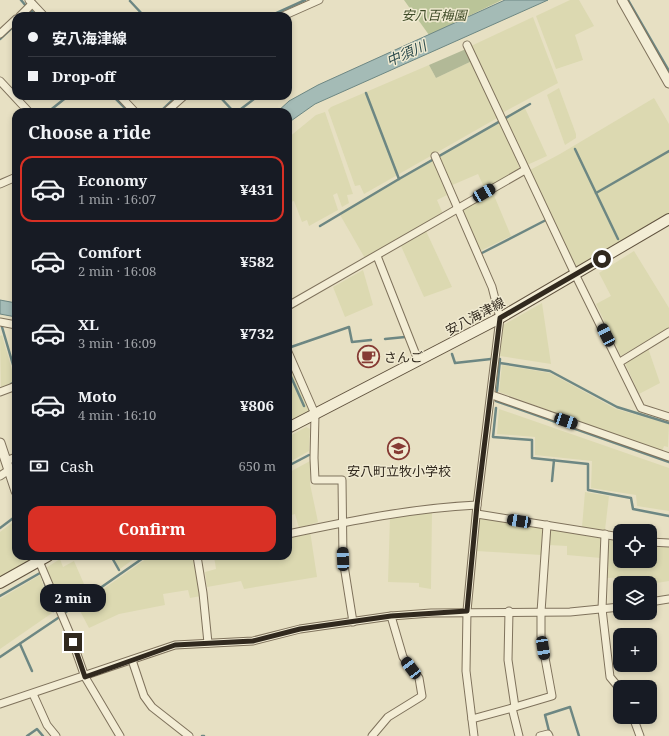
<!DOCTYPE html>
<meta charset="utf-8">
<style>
:root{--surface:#171b24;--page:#242831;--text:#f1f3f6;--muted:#9ea1a6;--line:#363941;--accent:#d93025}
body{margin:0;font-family:"Noto Serif","Noto Sans JP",serif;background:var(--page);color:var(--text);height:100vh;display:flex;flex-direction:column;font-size:15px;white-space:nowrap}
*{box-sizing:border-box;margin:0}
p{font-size:13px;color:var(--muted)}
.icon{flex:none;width:22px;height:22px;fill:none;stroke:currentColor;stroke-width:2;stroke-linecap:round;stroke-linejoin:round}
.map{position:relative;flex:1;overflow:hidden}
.side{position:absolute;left:12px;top:108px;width:280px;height:452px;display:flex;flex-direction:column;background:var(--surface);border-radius:12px;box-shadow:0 2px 6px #0003}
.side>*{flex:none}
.guide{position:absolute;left:12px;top:12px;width:280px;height:88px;border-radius:12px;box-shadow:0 2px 6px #0003;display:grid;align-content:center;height:88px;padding:0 16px;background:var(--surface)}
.tools{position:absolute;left:613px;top:524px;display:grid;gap:8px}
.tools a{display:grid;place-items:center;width:44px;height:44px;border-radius:8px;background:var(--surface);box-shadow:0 2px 6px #0003;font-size:20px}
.end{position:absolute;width:18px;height:18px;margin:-9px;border:5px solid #31291e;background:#fff;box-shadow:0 0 0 2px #fff}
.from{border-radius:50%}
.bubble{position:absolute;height:28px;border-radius:12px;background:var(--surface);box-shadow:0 2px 6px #0003;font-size:13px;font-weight:700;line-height:28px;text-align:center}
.car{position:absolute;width:12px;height:24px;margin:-12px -6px;border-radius:5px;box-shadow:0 0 3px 1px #0007;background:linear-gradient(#222 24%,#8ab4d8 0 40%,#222 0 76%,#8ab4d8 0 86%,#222 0)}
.guide b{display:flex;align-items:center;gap:14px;height:38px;font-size:15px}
.guide b+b{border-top:1px solid var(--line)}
.guide i{width:10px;height:10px;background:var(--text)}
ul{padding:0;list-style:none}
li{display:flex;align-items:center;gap:12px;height:66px;margin:0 8px 6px;padding:0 8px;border:2px solid transparent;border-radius:12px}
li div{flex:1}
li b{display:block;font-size:15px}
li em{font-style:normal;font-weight:700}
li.current{border-color:var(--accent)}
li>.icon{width:36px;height:36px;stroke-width:1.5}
h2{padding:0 16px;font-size:18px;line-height:48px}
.pay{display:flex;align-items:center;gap:10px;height:44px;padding:0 16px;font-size:15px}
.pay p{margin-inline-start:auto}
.cta{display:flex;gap:8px;margin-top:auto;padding:8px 16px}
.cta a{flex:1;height:46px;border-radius:12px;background:var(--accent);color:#fff;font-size:16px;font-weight:700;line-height:46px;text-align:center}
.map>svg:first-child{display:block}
</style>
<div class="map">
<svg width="669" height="736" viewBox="0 0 669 736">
<rect width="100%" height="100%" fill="#e7e0c3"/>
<!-- farmland -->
<g fill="#dcd9b1">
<polygon points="570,0 579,0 594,26 575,35 583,60 556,69 536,16"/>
<polygon points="533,17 558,83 502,113 471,46"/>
<polygon points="472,61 499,117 364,194 360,185 355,186 328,110 331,107 429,65 436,78"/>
<polygon points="559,88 576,134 576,138 565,145 547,95"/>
<polygon points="654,98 669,124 669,214 578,267 574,266 530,170 560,154"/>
<polygon points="524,106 547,156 527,165 505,117"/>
<polygon points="325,112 353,194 347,195 349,203 342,207 337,193 333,195 338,210 309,226 307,220 302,222 294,201 288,203 288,138 316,115"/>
<polygon points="500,121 520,169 485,189 478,174 450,186 439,156"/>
<polygon points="432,159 435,161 449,194 437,200 443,214 366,260 339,213"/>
<polygon points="493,193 511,236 480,251 461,211"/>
<polygon points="426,231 452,287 424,297 401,246"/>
<polygon points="634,251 669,308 669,328 621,356 596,304 611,296 599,273"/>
<polygon points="363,270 373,305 345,317 333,287"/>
<polygon points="542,303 551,364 500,356 503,325"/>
<polygon points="2,335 16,384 1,389 0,336"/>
<polygon points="648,348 660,383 639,394 625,363"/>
<polygon points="288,362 309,412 288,423"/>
<polygon points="502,365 550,373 616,409 669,424 668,447 664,446 662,452 499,392"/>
<polygon points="499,409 669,468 669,511 637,506 636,495 591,488 592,461 535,455 535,437 497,434"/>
<polygon points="306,427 310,429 309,451 288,463 288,437"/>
<polygon points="310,461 310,484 318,522 299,528 295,514 288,516 288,473"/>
<polygon points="585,492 609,496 605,530 582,527"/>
<polygon points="432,511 431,589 419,587 419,583 388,582 390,517"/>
<polygon points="479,517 545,527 542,555 476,551"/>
<polygon points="16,520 16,556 33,556 32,559 0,577 0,532"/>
<polygon points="550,528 603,537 601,558 567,555 567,546 549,545"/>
<polygon points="310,531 317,577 244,589 241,581 207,587 205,572 216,569 214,556 288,556 288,537"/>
<polygon points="608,538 620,540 620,561 650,561 650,545 669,547 669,581 650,584 640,583 640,577 605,578"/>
<polygon points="112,556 138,556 120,569"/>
<polygon points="150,556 193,556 201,596 190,598 188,590 163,594 165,605 119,614 89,628 78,607"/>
<polygon points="60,559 63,567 74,561 87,591 61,609 46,568"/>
<polygon points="40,575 52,613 0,649 0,599"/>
</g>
<!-- green -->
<polygon fill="#bac498" points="404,0 502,0 429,35"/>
<!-- cemetery -->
<polygon fill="#b2b997" points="466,49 472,61 436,78 429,65"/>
<!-- water -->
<g fill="#a4bbb6" stroke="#6d8783">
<polygon points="505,0 548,0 315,104 288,123 288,112 277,112 289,101 318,85"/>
<polygon points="0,300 16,303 16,317 0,314"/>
</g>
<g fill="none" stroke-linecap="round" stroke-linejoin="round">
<!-- stream -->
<g stroke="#6d8783" stroke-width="2.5">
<polyline points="21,0 26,6"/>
<polyline points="628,0 669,71"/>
<polyline points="130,1 144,16"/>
<polyline points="28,13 31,10 36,16"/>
<polyline points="270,16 305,0"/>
<polyline points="0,39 16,24"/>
<polyline points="366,93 399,179 530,104"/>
<polyline points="113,96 128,111"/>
<polyline points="219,96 234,112"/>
<polyline points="48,112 68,96"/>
<polyline points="160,112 177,96"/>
<polyline points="237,112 258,96"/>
<polyline points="575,149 596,193"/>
<polyline points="320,226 399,179"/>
<polyline points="618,239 596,193 669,151"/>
<polyline points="480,254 546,220"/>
<polyline points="2,327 16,375"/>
<polyline points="385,339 405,337"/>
<polyline points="291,347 349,327 352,342 371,340"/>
<polyline points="452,354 455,363 491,359"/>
<polyline points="500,363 550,371 617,407 669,423"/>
<polyline points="288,370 304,406"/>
<polyline points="11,384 16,382"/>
<polyline points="497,391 500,359"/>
<polyline points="496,401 669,462"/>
<polyline points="496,408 493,437 532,440 532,458 588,464 588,490 631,498 633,509 669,516"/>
<polyline points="288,466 309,455"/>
<polyline points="552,481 554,460"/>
<polyline points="0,528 16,516"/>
<polyline points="111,556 119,570"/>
<polyline points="0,596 40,573 42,574 53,611"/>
<polyline points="63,614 146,556"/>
<polyline points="20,644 32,671"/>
<polyline points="0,657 58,618"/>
<polyline points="549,731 545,715 570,707 579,736"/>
<polyline points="27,736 37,729 43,736"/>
<polyline points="202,736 204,736"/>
</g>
<defs>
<g id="minor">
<polyline points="29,0 44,16"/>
<polyline points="20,16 32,4"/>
<polyline points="283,16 319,0"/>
<polyline points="0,34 16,19"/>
<polyline points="467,45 575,274 641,408 669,417"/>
<polyline points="0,81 29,112"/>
<polyline points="120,96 135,112"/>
<polyline points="166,112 184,96"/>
<polyline points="435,156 492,287 500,318 477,505 467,611 466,671 474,736"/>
<polyline points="0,184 16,177"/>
<polyline points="377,256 418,360"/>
<polyline points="288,306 525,170"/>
<polyline points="0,322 16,325"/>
<polyline points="288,352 315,414 314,458 315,480 342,480 343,559 353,622"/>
<polyline points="620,362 669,332"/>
<polyline points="0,392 16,386"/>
<polyline points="492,395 669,457"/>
<polyline points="6,461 16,457"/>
<polyline points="0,476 9,470"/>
<polyline points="477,514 620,537"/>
<path d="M288,534C350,521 413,508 477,505"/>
<polyline points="605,534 602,609 610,677 620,689"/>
<polyline points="650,542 669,543"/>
<polyline points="197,556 203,593 208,643"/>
<polyline points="39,561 70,634 85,677 120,736"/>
<polyline points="650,602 669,599"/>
<polyline points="509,611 508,660 515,707 512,708"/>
<polyline points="132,660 144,696 152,707 189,736"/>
<polyline points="33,694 47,725 56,736"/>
<polyline points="0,704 175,645 253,641 300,629 391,616 431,613 570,612 620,607"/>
<polyline points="515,707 552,696 541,636 541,612 547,525"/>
<polyline points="633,717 640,736"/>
<polyline points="472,719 512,708 519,736"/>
<polyline points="372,736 388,717 422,696 419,678 403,657 391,616"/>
<polyline points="540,736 548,734 549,736"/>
</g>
<g id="tertiary">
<polyline points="622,0 669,83"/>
<polyline points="0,443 16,491"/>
</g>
<g id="secondary">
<polyline points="288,428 500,318 669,219"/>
<polyline points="0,583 48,556"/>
</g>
</defs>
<!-- minor casing -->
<use href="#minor" stroke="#7f725c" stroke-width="9"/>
<!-- tertiary casing -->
<use href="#tertiary" stroke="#7f725c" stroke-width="11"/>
<!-- secondary casing -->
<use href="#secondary" stroke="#61533f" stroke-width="12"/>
<!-- minor -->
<use href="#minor" stroke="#f3edd5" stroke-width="7"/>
<!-- tertiary -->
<use href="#tertiary" stroke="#f3edd5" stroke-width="9"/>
<!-- secondary -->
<use href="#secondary" stroke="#f3edd5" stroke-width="10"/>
</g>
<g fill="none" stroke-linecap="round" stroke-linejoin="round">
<!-- route -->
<polyline stroke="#31291e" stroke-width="5" points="73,642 85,677 175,645 253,641 300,629 391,616 467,611 477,505 500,318 602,259"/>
</g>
<!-- icons -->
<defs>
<symbol id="cafe-ring" viewBox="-11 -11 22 22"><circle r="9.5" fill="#f0ead1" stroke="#863b34" stroke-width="1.5"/><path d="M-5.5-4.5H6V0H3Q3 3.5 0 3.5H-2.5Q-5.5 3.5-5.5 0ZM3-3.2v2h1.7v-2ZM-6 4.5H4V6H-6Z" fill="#863b34"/></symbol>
<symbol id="school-ring" viewBox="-11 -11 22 22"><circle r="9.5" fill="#f0ead1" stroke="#863b34" stroke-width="1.5"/><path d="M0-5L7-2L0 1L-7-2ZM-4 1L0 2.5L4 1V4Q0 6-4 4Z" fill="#863b34"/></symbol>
</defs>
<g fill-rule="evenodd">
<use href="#cafe-ring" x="356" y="344" width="25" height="25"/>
<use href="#school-ring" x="386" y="436" width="25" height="25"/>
</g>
<g text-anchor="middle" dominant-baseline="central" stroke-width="3" stroke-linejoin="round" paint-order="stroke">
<!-- park labels -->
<g font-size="13" font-style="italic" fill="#3e4b27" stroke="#f0ead1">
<text x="434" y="15">安八百梅園</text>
</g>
<!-- street labels -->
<g font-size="13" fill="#31291e" stroke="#f0ead1">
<text transform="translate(475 316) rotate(-28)">安八海津線</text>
</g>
<!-- poi labels -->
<g font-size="13" fill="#31291e" stroke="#f0ead1" text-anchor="start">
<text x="384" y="357">さんご</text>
<text x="399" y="471" text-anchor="middle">安八町立牧小学校</text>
</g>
<!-- water labels -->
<g font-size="14" font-style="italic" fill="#2f4e4f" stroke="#f0ead1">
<text transform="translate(406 53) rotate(-24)">中須川</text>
</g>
</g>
</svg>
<div class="tools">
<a><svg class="icon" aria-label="locate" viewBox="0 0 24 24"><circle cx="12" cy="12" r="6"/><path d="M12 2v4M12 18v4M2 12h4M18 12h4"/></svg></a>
<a><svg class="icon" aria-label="layers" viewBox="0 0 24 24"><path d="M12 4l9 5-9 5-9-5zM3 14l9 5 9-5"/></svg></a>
<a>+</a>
<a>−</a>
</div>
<i class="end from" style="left:602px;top:259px"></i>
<i class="end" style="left:73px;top:642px"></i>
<div class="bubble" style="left:40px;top:584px;width:66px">2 min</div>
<i class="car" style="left:484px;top:193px;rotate:60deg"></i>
<i class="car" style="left:606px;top:335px;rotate:333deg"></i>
<i class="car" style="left:566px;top:421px;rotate:109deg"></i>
<i class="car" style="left:519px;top:521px;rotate:279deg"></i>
<i class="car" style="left:343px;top:559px;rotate:358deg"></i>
<i class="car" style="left:543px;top:648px;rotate:171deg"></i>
<i class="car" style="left:411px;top:668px;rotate:323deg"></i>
<div class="guide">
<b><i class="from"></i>安八海津線</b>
<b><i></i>Drop-off</b>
</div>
<section class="side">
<h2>Choose a ride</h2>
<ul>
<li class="current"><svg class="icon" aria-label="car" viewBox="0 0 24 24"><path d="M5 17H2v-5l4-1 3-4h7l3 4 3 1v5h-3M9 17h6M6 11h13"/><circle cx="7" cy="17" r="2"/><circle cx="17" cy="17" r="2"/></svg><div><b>Economy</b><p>1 min · 16:07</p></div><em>¥431</em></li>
<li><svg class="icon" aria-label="car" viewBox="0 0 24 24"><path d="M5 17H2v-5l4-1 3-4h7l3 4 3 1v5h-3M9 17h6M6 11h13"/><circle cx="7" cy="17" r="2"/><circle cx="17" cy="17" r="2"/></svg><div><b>Comfort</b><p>2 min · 16:08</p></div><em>¥582</em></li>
<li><svg class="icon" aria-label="car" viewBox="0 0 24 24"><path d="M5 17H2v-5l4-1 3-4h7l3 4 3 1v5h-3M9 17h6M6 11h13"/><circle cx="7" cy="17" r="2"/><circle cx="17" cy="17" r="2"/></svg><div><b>XL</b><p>3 min · 16:09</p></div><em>¥732</em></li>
<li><svg class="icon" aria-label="car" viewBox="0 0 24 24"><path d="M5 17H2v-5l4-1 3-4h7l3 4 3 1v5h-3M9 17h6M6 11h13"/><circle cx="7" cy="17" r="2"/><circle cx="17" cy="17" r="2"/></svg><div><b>Moto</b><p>4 min · 16:10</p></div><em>¥806</em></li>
</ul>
<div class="pay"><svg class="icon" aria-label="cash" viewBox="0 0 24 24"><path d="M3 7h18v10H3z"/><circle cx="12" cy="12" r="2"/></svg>Cash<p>650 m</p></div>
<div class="cta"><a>Confirm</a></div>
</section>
</div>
